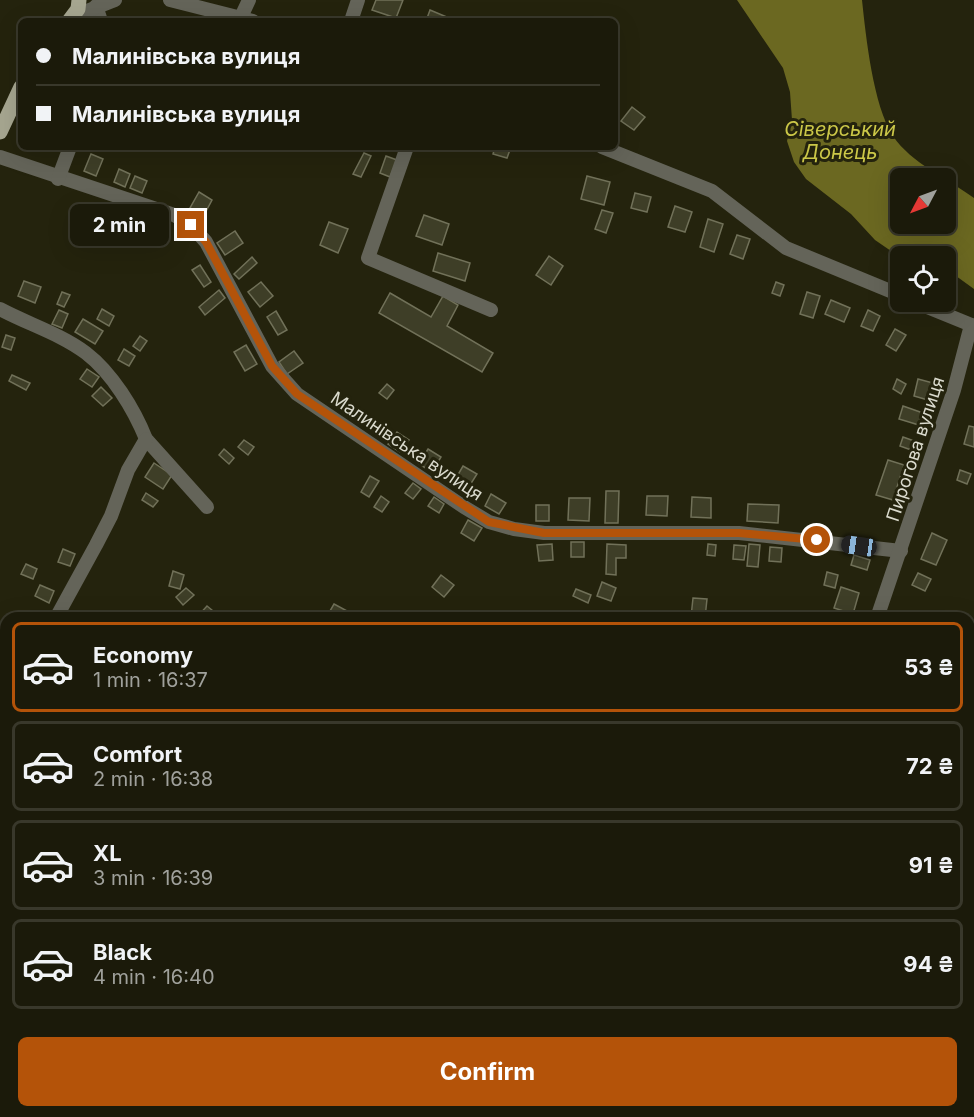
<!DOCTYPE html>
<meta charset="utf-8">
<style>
:root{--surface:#1b1a0a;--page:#282718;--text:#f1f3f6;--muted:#a0a19c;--line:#39382b;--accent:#b45309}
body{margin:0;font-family:Inter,sans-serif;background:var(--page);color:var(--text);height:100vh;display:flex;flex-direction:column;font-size:22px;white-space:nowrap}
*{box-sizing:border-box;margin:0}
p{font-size:20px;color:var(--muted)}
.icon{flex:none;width:33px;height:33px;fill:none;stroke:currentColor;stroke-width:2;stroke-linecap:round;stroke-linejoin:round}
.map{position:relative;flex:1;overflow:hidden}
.panel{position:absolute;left:0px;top:612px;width:975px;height:506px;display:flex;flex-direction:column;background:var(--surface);border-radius:18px 18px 0 0;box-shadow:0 6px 24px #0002,0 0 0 2px var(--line)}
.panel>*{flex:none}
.guide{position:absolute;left:18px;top:18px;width:600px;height:132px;border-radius:9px;box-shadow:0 6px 24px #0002,0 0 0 2px var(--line);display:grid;align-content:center;height:132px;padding:0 18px;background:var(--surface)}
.needle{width:39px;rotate:229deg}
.tools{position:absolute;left:890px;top:168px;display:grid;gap:12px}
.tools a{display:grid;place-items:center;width:66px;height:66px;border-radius:9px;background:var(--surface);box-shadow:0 6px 24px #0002,0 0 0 2px var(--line);font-size:30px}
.end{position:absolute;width:27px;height:27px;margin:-14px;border:8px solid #b45309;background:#fff;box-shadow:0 0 0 3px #fff}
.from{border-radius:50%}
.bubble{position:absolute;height:42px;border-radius:9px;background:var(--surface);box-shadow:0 6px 24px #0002,0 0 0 2px var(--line);font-size:20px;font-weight:700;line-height:42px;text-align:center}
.car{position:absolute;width:18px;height:36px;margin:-18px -9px;border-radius:8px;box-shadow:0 0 4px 2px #0007;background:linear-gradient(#222 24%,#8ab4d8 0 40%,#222 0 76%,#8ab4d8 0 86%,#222 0)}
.guide b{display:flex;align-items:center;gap:21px;height:57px;font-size:22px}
.guide b+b{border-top:2px solid var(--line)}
.guide i{width:15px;height:15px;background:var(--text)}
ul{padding:10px 0 0;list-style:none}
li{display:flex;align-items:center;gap:18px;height:90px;margin:0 12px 9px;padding:0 6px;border:3px solid var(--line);border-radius:9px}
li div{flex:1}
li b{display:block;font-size:22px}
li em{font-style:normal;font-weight:700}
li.active{border-color:var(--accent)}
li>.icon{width:54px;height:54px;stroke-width:1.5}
.cta{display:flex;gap:12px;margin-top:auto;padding:12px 18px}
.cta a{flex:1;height:69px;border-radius:9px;background:var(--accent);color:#fff;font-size:24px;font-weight:700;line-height:69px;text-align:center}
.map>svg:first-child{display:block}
</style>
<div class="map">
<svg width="974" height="1117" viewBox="0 0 974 1117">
<rect width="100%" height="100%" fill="#24230d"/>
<!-- water -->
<path fill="#6b6821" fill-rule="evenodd" d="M737,0H862C866,37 873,105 893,136C911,163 948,179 974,198V289L945,268V256L891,251L875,240L851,214L806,179L794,162L787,141L792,120L790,92L783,68ZM900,178H945V224H900Z"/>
<!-- building -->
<g fill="#3e3e27" stroke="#717159" stroke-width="1.5">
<polygon points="376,0 403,0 396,18 372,10"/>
<polygon points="430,10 454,20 454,21 426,21"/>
<polygon points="632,107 645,117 634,130 621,121"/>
<polygon points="495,147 511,147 507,158 493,154"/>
<polygon points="364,153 371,156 361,177 353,174"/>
<polygon points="91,154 103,159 96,176 84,171"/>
<polygon points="386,156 397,160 390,177 380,173"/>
<polygon points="119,169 130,174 125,187 114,182"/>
<polygon points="135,176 147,181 142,193 130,188"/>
<polygon points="587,176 610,182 604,205 581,199"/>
<polygon points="199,192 212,200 204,215 190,208"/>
<polygon points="635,193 651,197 647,212 631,208"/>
<polygon points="675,206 692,212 685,232 668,227"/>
<polygon points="102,208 120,214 113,232 96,225"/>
<polygon points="602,210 613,213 606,233 595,229"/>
<polygon points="424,215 449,224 442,245 416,236"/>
<polygon points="708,219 723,224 714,252 700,247"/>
<polygon points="138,220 158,227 151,247 131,240"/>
<polygon points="329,222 348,229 338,253 320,245"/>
<polygon points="235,231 243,243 225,255 217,243"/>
<polygon points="737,235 750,239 743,259 730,254"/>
<polygon points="438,253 470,263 465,281 433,271"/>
<polygon points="549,256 563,266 551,285 536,275"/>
<polygon points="252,257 257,263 239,279 234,274"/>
<polygon points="200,265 211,282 204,287 192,270"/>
<polygon points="24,281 41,287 35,303 18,296"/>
<polygon points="261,282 273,296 260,307 248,292"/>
<polygon points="776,282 784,285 780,296 772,293"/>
<polygon points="219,290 225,298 205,315 199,307"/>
<polygon points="62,292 70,295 64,307 57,304"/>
<polygon points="807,292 820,296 813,318 800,314"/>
<polygon points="390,293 431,317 443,296 458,305 447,326 493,353 482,372 379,313"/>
<polygon points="831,300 850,308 844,322 825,314"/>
<polygon points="102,309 114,316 109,326 97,319"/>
<polygon points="59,310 68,314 62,328 52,324"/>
<polygon points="868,310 880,316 873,331 861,326"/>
<polygon points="276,311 287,330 278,335 267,317"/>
<polygon points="83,319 103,331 95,344 75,332"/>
<polygon points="895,329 906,335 896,351 886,345"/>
<polygon points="6,335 15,338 11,350 2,347"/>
<polygon points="140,336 147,341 140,351 133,346"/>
<polygon points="246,345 257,364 245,371 234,352"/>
<polygon points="124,349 135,356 129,366 118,360"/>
<polygon points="294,351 303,363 287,374 279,362"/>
<polygon points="87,369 99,377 92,387 80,379"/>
<polygon points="12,375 30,383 26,390 9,381"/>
<polygon points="897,379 906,384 901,394 893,389"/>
<polygon points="918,379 933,383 928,400 914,396"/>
<polygon points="387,384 394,390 387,399 379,393"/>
<polygon points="101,387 112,398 103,406 92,396"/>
<polygon points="903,406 923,413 919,425 899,419"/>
<polygon points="969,426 974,427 974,447 964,444"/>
<polygon points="397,432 409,440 400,452 388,444"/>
<polygon points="903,437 917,442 914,451 900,446"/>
<polygon points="244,440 254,447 248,455 238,447"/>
<polygon points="224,449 234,458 229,464 219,455"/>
<polygon points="428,449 441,457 432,472 419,464"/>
<polygon points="888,460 904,465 893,500 876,495"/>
<polygon points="154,463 172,475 163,489 145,477"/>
<polygon points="463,466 477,474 465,493 452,485"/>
<polygon points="960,470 971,474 967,484 957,480"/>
<polygon points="370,476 379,481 369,497 361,492"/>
<polygon points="413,483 421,489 413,499 405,493"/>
<polygon points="606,491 619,491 618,523 605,523"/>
<polygon points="146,493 158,501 153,507 142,500"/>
<polygon points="491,494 506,503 499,514 485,506"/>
<polygon points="381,496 389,502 382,512 374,507"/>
<polygon points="647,496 668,496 667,516 646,515"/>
<polygon points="434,497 444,504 439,513 428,506"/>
<polygon points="692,497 711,498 711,518 691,517"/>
<polygon points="569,498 590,498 589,521 568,520"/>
<polygon points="748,504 779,505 778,523 747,521"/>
<rect x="536" y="505" width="13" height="16"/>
<polygon points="468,520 482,528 474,541 461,533"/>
<polygon points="932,533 947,540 936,565 921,559"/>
<rect x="571" y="542" width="13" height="15"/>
<polygon points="552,544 553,560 539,561 537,545"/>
<polygon points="607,544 626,545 626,558 616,558 616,575 606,574"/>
<polygon points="708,544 716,545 715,556 707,555"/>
<polygon points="749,544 760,545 758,567 747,566"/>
<polygon points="734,545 746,546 744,560 733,559"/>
<polygon points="770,547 782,548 781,562 769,561"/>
<polygon points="63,549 75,554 70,566 58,562"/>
<polygon points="854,555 870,560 867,570 851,565"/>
<polygon points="26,564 37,569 33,579 21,574"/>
<polygon points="173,571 184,575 180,589 169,586"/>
<polygon points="827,572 838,575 835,588 824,585"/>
<polygon points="918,573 931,579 925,591 912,585"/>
<polygon points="441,575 454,585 444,597 432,587"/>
<polygon points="602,582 616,588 611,601 597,596"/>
<polygon points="40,585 54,591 49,603 35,596"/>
<polygon points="841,587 859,593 853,614 834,608"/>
<polygon points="186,588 194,595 183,605 176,597"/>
<polygon points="576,589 591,595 588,603 573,596"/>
<polygon points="693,598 707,599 705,618 691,617"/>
<polygon points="334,604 351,613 349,618 327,616"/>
<polygon points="207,606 218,615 215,618 197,617"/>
<polygon points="969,632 974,635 973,664 969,663"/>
<polygon points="1,964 6,968 6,981 0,988"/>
<polygon points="36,1112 60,1112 56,1117 39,1117 35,1114"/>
<polygon points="466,1112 486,1112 483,1117 463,1117"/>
</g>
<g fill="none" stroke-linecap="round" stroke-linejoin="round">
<!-- minor -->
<g stroke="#646459" stroke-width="14">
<polyline points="170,0 253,21"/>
<polyline points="96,6 101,21"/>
<polyline points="74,16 115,0"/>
<polyline points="241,17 249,0"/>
<polyline points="351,21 358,0"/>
<polyline points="407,147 368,258 491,310"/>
<polyline points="602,147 712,191 786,248 900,295"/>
<polyline points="0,157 174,215 191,225 206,242 272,366 297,394 464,507 489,522 514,529 544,533 739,533 901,551"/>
<polyline points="58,179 70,147"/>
<polyline points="915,302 974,326"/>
<path d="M0,309C28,324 61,334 86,353C112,373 134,409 146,439L207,507"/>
<polyline points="56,618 96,545 111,516 128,470 146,439"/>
<polyline points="877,618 954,390 971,325"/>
<polyline points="969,684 974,686"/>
<polyline points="0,717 6,706"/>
<polyline points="0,738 6,746"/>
<polyline points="0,1022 6,1015"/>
<polyline points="401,1112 409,1117"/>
<polyline points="493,1117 497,1112"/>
<polyline points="760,1117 762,1112"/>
<polyline points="813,1117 815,1112"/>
</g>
<!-- major -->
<g stroke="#a6a690" stroke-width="15">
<polyline points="69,21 78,9 79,0"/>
<polyline points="0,132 21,87"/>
</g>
</g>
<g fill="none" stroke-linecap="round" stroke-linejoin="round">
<!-- route -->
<polyline stroke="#b45309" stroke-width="8" points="191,225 206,242 272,366 297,394 489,522 544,533 739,533 817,540"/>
</g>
<g text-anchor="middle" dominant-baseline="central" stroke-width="6" stroke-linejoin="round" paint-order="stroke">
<!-- street labels -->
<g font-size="18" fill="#dadacd" stroke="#24230d">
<text transform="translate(407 446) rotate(34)">Малинівська вулиця</text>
<text transform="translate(915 449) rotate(-72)">Пирогова вулиця</text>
</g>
<!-- water labels -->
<g font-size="20" font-style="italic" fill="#cbc748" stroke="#24230d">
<text x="840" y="129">Сіверський<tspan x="840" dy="23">Донець</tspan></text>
</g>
</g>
</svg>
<div class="tools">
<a><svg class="needle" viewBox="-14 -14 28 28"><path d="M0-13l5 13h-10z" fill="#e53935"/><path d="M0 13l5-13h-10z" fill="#a0a19c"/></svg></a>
<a><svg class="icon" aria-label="locate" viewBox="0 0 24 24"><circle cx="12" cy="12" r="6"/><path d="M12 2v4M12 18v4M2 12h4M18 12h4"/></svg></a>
</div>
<i class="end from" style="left:817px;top:540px"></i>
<i class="end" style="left:191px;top:225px"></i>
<div class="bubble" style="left:70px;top:204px;width:99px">2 min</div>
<i class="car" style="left:859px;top:546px;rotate:278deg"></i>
<div class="guide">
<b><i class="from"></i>Малинівська вулиця</b>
<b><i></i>Малинівська вулиця</b>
</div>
<section class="panel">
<ul>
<li class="active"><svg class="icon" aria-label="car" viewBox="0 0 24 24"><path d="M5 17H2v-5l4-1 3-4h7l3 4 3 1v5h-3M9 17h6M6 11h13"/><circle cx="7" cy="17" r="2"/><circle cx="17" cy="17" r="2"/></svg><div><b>Economy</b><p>1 min · 16:37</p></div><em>53 ₴</em></li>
<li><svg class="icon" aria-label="car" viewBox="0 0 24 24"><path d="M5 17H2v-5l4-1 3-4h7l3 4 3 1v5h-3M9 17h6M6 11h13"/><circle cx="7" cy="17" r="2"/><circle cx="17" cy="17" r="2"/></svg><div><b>Comfort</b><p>2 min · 16:38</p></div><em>72 ₴</em></li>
<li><svg class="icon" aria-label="car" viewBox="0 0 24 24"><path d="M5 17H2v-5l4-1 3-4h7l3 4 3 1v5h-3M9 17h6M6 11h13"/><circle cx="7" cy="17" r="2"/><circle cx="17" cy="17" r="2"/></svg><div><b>XL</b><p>3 min · 16:39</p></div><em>91 ₴</em></li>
<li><svg class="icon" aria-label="car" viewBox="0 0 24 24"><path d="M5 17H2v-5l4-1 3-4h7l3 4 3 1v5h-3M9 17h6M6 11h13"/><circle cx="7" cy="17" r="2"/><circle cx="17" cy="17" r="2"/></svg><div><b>Black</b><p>4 min · 16:40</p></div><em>94 ₴</em></li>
</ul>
<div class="cta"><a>Confirm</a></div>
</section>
</div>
